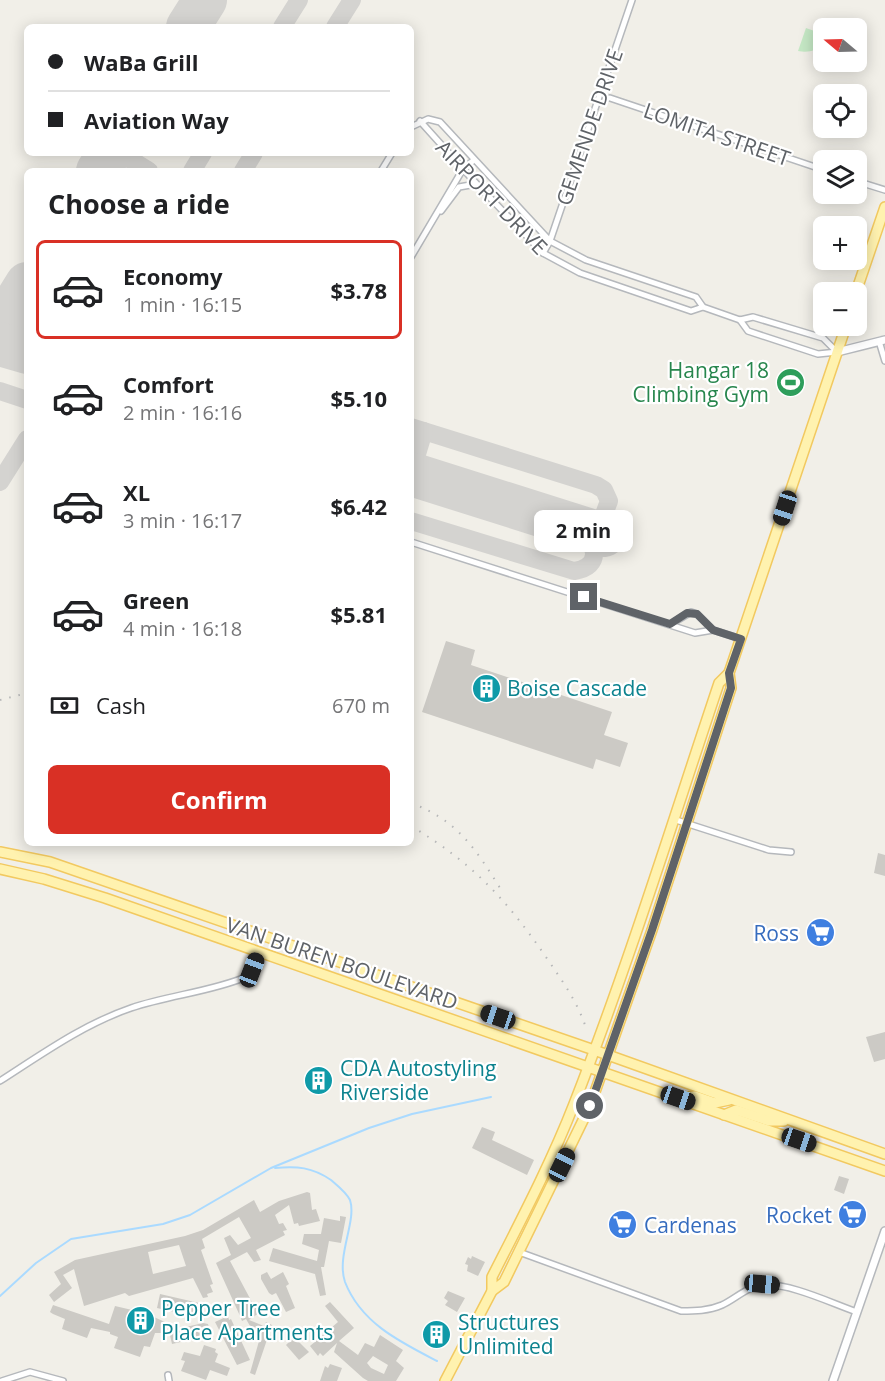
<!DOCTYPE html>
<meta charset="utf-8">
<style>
:root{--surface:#fff;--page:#f6f6f6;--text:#202124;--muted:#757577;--line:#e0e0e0;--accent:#d93025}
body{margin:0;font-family:"Open Sans",sans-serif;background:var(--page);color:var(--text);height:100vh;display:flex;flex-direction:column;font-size:22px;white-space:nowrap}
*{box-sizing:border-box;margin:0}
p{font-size:20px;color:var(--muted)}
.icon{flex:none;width:33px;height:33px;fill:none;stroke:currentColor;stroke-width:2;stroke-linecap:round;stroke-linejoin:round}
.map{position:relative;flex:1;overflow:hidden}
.sheet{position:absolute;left:24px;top:168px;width:390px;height:678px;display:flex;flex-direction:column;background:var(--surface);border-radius:9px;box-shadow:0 3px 15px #0003}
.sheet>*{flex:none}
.top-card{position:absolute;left:24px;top:24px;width:390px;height:132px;border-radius:9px;box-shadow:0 3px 15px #0003;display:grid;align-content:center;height:132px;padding:0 24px;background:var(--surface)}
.needle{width:39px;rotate:289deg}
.tools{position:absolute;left:813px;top:18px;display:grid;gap:12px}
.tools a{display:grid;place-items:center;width:54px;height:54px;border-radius:9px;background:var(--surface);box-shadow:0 3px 15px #0003;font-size:30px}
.end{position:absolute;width:27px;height:27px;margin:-14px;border:8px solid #5f6368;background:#fff;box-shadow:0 0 0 3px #fff}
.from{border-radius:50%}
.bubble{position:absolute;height:42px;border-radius:9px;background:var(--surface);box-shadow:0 3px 15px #0003;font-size:20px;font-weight:700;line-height:42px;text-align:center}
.car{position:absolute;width:18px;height:36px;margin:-18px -9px;border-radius:8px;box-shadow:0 0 4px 2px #0007;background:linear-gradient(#222 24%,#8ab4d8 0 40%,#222 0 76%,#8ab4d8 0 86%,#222 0)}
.top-card b{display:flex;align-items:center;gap:21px;height:57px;font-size:22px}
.top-card b+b{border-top:2px solid var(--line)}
.top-card i{width:15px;height:15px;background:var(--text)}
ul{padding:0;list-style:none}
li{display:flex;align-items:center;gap:18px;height:99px;margin:0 12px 9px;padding:0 12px;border:3px solid transparent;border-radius:9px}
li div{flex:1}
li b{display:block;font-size:22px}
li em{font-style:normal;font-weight:700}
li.active{border-color:var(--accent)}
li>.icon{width:54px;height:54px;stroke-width:1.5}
h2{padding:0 24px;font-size:27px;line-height:72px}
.pay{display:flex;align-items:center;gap:15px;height:66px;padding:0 24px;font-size:22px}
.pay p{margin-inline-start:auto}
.primary-button{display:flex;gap:12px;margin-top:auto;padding:12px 24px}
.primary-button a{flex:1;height:69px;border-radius:9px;background:var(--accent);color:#fff;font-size:24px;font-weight:700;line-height:69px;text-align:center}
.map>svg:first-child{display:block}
</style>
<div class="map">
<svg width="885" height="1381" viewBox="0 0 885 1381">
<rect width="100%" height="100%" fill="#f1efe8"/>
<!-- green -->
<path fill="#c5e8c5" d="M806,28L823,34V44C816,51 808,53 798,51Z"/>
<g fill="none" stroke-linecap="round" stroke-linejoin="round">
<!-- stream -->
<g stroke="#aadaff" stroke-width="2">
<path d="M275,1168C297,1166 312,1167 331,1180C338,1186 346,1192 350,1200C357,1221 336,1256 345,1282C361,1323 400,1342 437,1361"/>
<polyline points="0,1296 36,1263 71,1239 163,1224 190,1215 271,1168 369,1128 412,1114 491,1097"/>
</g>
<!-- taxiway -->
<g stroke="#d4d3d0" stroke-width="18">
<polyline points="282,27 299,0"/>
<polyline points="335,27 352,0"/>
<polyline points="120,153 149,171"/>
<polyline points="192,171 203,153"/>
<polyline points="243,171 254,153"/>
<polyline points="0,391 27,400"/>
<path d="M411,427L596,485L604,490L609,501L603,517L581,527C595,544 604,566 574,571L411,521"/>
<polyline points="411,474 424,431"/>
<polyline points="0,482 27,439"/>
</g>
<!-- runway -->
<g stroke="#d4d3d0" stroke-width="44">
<polyline points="188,27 205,0"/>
<polyline points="98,171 109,153"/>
<polyline points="0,327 27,284"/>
<polyline points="0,344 27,352"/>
<polyline points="411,474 604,535"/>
</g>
</g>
<!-- building -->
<g fill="#cccac5" fill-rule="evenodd">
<polygon points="446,641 475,650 471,665 612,712 604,735 628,743 620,767 596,759 593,769 422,712"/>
<polygon points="878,853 885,855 885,876 874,873"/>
<polygon points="885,1032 885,1059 874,1062 866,1037"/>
<polygon points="482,1127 495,1132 492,1140 534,1160 527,1175 472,1148"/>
<polygon points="839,1176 849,1179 844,1194 834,1190"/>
<path d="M307,1192L310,1193L312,1210L316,1209L320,1221L299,1226L298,1223L294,1224L289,1205L275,1215L279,1224L283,1223L287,1230L283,1231L285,1235L256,1250L261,1260L254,1262L247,1252L230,1261L254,1306L260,1304L263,1310L249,1320L264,1326L266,1322L272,1325L255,1375L250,1373L259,1341L246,1336L250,1326L246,1319L242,1321L240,1316L216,1263L231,1255L224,1238L230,1235L238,1245L251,1238L239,1217L202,1239L205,1248L201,1250L213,1284L210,1285L213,1292L207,1294L208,1297L203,1298L193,1278L129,1296L125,1293L84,1306L74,1269L63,1275L72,1288L54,1302L49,1295L61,1284L54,1272L75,1260L185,1236L203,1230L254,1200L260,1212L279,1201ZM179,1245L186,1266L153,1274L148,1252Z"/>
<polygon points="340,1216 346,1217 341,1243 329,1241 324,1267 321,1267 326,1295 320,1296 315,1274 269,1261 273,1248 317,1261 319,1250 302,1244 304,1234 321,1234 324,1218 340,1221"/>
<polygon points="472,1256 485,1262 478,1276 467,1271 468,1265 465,1264 468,1257 471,1259"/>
<polygon points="267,1272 271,1279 283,1272 289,1284 286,1286 295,1308 286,1312 276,1293 272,1295 269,1293 261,1279 261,1275"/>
<polygon points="448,1291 465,1298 457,1312 445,1305 448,1301 444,1298"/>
<polygon points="160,1294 199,1303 196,1317 157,1308"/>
<path d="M330,1302L354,1328L339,1341L358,1355L365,1343L374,1347L380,1335L403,1350L396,1361L404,1368L396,1381H368L363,1378L334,1352L337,1343L323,1356L320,1353L318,1356L310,1346L338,1322L325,1306ZM373,1356L388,1365L384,1374L371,1368L367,1363Z"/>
<polygon points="53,1305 109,1324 115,1306 145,1313 165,1322 161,1333 155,1333 150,1347 144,1346 140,1357 114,1348 118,1337 110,1334 110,1332 91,1328 87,1338 62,1329 65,1319 53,1314 50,1312"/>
<polygon points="228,1316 229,1320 231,1319 250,1360 237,1365 215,1322"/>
<polygon points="203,1323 208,1324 211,1335 172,1344 169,1331"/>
<polygon points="294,1337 309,1352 299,1360 286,1345"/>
<polygon points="204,1345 216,1349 215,1352 218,1354 215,1362 230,1368 227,1376 210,1370 206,1380 181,1371 185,1361 181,1360 184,1352 200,1356"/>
<polygon points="330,1364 342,1368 337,1381 320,1381 325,1366 328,1368"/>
</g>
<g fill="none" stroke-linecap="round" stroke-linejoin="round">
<defs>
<g id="minor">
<polyline points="610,98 824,170"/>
<polyline points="420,121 474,181 543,253 580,273 691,311 703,307"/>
<polyline points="411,127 428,119 440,122 550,241 586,260 696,297 703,307 740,320 753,317 823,338 837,352"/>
<polyline points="381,171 392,153"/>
<polyline points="856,181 885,190"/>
<polyline points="441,211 459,187 476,184"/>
<polyline points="543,253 550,241 632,0"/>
<polyline points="411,257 463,169 474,160"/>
<polyline points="740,320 748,331 818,354 837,352"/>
<polyline points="879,341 885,361"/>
<polyline points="411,542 695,633 713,630"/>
<polyline points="671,624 691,612 697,614 713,630 741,639"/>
<polyline points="673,819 769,850 791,852"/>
<path d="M0,1081C42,1054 84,1024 131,1008C169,995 210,992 246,977L252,970L260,952"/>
<path d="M519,1252L681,1311C695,1311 708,1311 722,1305C735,1299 748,1286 763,1285C790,1283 831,1303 857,1312"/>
<polyline points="168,1375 169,1381"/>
<polyline points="2,1381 30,1372 63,1381"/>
</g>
<g id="tertiary">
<polyline points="837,352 885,340"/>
<polyline points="833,1381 885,1231"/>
</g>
<g id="primary">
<polyline points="856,292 885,207"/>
<polyline points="0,852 50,862 594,1050 885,1154"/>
<polyline points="0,869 44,879 105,898 885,1171"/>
<polyline points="680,1098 695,1096 715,1103 729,1100"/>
<polyline points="724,1115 736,1110 769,1121 784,1121"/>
<path d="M492,1291V1277C521,1220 551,1163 574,1104C628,966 672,823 719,683L729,673"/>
<polyline points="445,1381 492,1291 504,1282 590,1106 652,930 731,688 729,673 846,326"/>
</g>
</defs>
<!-- minor casing -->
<use href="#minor" stroke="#b5b8bc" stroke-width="8"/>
<!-- tertiary casing -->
<use href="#tertiary" stroke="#b5b8bc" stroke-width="10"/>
<!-- primary casing -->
<use href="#primary" stroke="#f2c960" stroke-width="12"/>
<!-- minor -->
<use href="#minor" stroke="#fff" stroke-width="5"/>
<!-- tertiary -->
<use href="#tertiary" stroke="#fff" stroke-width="7"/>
<!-- primary -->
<use href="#primary" stroke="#fff2af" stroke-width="9"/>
<!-- rail -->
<g stroke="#b6b7b8" stroke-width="2" stroke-dasharray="1.5 8" stroke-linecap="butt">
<polyline points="0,700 27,693"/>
<path d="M411,803C457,820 475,848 500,888"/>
<path d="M411,826C474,864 507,900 548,960C563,982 578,1003 586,1028"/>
</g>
</g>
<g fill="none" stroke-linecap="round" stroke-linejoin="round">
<!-- route -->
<polyline stroke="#5f6368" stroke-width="8" points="584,597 670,624 687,613 697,614 713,630 741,639 729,673 731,688 652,930 590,1106"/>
</g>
<!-- icons -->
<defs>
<symbol id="stadium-disc" viewBox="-11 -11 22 22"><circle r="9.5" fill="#2e9e5b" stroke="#fff"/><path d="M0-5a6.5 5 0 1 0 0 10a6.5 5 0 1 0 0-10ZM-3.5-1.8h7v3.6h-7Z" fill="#fff"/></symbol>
<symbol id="building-disc" viewBox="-11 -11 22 22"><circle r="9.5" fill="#0f9aa8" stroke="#fff"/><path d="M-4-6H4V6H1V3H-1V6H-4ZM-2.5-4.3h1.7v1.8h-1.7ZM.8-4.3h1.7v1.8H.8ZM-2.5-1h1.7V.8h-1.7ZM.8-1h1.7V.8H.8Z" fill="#fff"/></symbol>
<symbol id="supermarket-disc" viewBox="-11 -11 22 22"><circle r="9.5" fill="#3f7fe0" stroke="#fff"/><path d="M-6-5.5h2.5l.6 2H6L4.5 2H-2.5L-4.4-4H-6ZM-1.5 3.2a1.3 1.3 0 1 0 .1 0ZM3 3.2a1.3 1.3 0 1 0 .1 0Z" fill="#fff"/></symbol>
</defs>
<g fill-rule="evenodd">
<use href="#stadium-disc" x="774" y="366" width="33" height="33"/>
<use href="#building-disc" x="470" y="672" width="33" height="33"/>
<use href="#supermarket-disc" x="804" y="916" width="33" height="33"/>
<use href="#building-disc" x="302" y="1064" width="33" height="33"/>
<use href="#supermarket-disc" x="836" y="1198" width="33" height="33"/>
<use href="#supermarket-disc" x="606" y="1208" width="33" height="33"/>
<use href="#building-disc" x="124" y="1304" width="33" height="33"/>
<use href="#building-disc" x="420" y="1318" width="33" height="33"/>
</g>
<g text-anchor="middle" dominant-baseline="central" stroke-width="4.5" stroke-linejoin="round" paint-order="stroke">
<!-- street labels -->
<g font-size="21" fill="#5f6368" stroke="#fff">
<text transform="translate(589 127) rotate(-71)">GEMENDE DRIVE</text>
<text transform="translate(717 134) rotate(19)">LOMITA STREET</text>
<text transform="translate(492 197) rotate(46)">AIRPORT DRIVE</text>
<text transform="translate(342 963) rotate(19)">VAN BUREN BOULEVARD</text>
</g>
<!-- leisure labels -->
<g font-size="21" fill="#27864d" stroke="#fff" text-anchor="end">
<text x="769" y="370">Hangar 18<tspan x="769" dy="24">Climbing Gym</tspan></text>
</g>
<!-- culture labels -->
<g font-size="21" fill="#0d838f" stroke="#fff" text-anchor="start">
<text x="507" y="688">Boise Cascade</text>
<text x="340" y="1068">CDA Autostyling<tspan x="340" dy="24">Riverside</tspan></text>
<text x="161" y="1308">Pepper Tree<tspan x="161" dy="24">Place Apartments</tspan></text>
<text x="458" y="1322">Structures<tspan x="458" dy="24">Unlimited</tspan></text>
</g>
<!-- shop labels -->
<g font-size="21" fill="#366cbe" stroke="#fff" text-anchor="end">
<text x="799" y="933">Ross</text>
<text x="832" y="1215">Rocket</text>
<text x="644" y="1225" text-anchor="start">Cardenas</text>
</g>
</g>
</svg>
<div class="tools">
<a><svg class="needle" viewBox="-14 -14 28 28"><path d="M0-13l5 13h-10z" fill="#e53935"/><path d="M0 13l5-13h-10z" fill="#757577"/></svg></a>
<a><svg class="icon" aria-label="locate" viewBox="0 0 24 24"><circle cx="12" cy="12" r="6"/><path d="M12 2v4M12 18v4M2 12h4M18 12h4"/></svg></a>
<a><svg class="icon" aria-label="layers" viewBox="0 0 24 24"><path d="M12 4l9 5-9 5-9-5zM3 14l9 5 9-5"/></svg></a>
<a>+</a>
<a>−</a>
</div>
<i class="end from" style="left:590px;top:1106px"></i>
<i class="end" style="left:584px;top:597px"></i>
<div class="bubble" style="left:534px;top:510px;width:99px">2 min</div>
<i class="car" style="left:785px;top:508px;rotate:198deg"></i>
<i class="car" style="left:252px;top:970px;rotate:21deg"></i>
<i class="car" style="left:498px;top:1017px;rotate:289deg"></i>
<i class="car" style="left:678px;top:1098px;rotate:109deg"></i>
<i class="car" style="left:799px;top:1140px;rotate:109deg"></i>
<i class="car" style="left:562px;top:1165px;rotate:26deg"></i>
<i class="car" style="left:762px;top:1284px;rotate:95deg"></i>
<div class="top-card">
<b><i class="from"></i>WaBa Grill</b>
<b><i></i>Aviation Way</b>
</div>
<section class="sheet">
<h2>Choose a ride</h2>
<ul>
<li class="active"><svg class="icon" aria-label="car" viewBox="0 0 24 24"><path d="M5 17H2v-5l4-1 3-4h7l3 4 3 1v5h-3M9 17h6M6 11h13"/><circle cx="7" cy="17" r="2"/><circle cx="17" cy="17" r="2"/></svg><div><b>Economy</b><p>1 min · 16:15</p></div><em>$3.78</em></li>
<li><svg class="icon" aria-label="car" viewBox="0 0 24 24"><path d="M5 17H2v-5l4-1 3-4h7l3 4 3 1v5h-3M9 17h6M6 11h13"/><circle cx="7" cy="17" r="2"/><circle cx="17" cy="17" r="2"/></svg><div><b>Comfort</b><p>2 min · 16:16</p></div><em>$5.10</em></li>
<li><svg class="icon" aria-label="car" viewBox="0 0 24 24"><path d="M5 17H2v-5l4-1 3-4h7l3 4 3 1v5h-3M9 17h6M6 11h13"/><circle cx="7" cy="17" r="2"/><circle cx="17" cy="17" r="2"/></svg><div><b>XL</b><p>3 min · 16:17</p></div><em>$6.42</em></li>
<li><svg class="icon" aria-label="car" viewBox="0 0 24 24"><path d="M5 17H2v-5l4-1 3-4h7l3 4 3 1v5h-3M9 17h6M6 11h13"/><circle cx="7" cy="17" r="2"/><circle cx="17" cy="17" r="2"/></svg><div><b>Green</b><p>4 min · 16:18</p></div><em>$5.81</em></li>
</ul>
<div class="pay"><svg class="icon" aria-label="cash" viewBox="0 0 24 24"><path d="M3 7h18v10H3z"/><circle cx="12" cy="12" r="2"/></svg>Cash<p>670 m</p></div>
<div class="primary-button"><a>Confirm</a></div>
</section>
</div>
